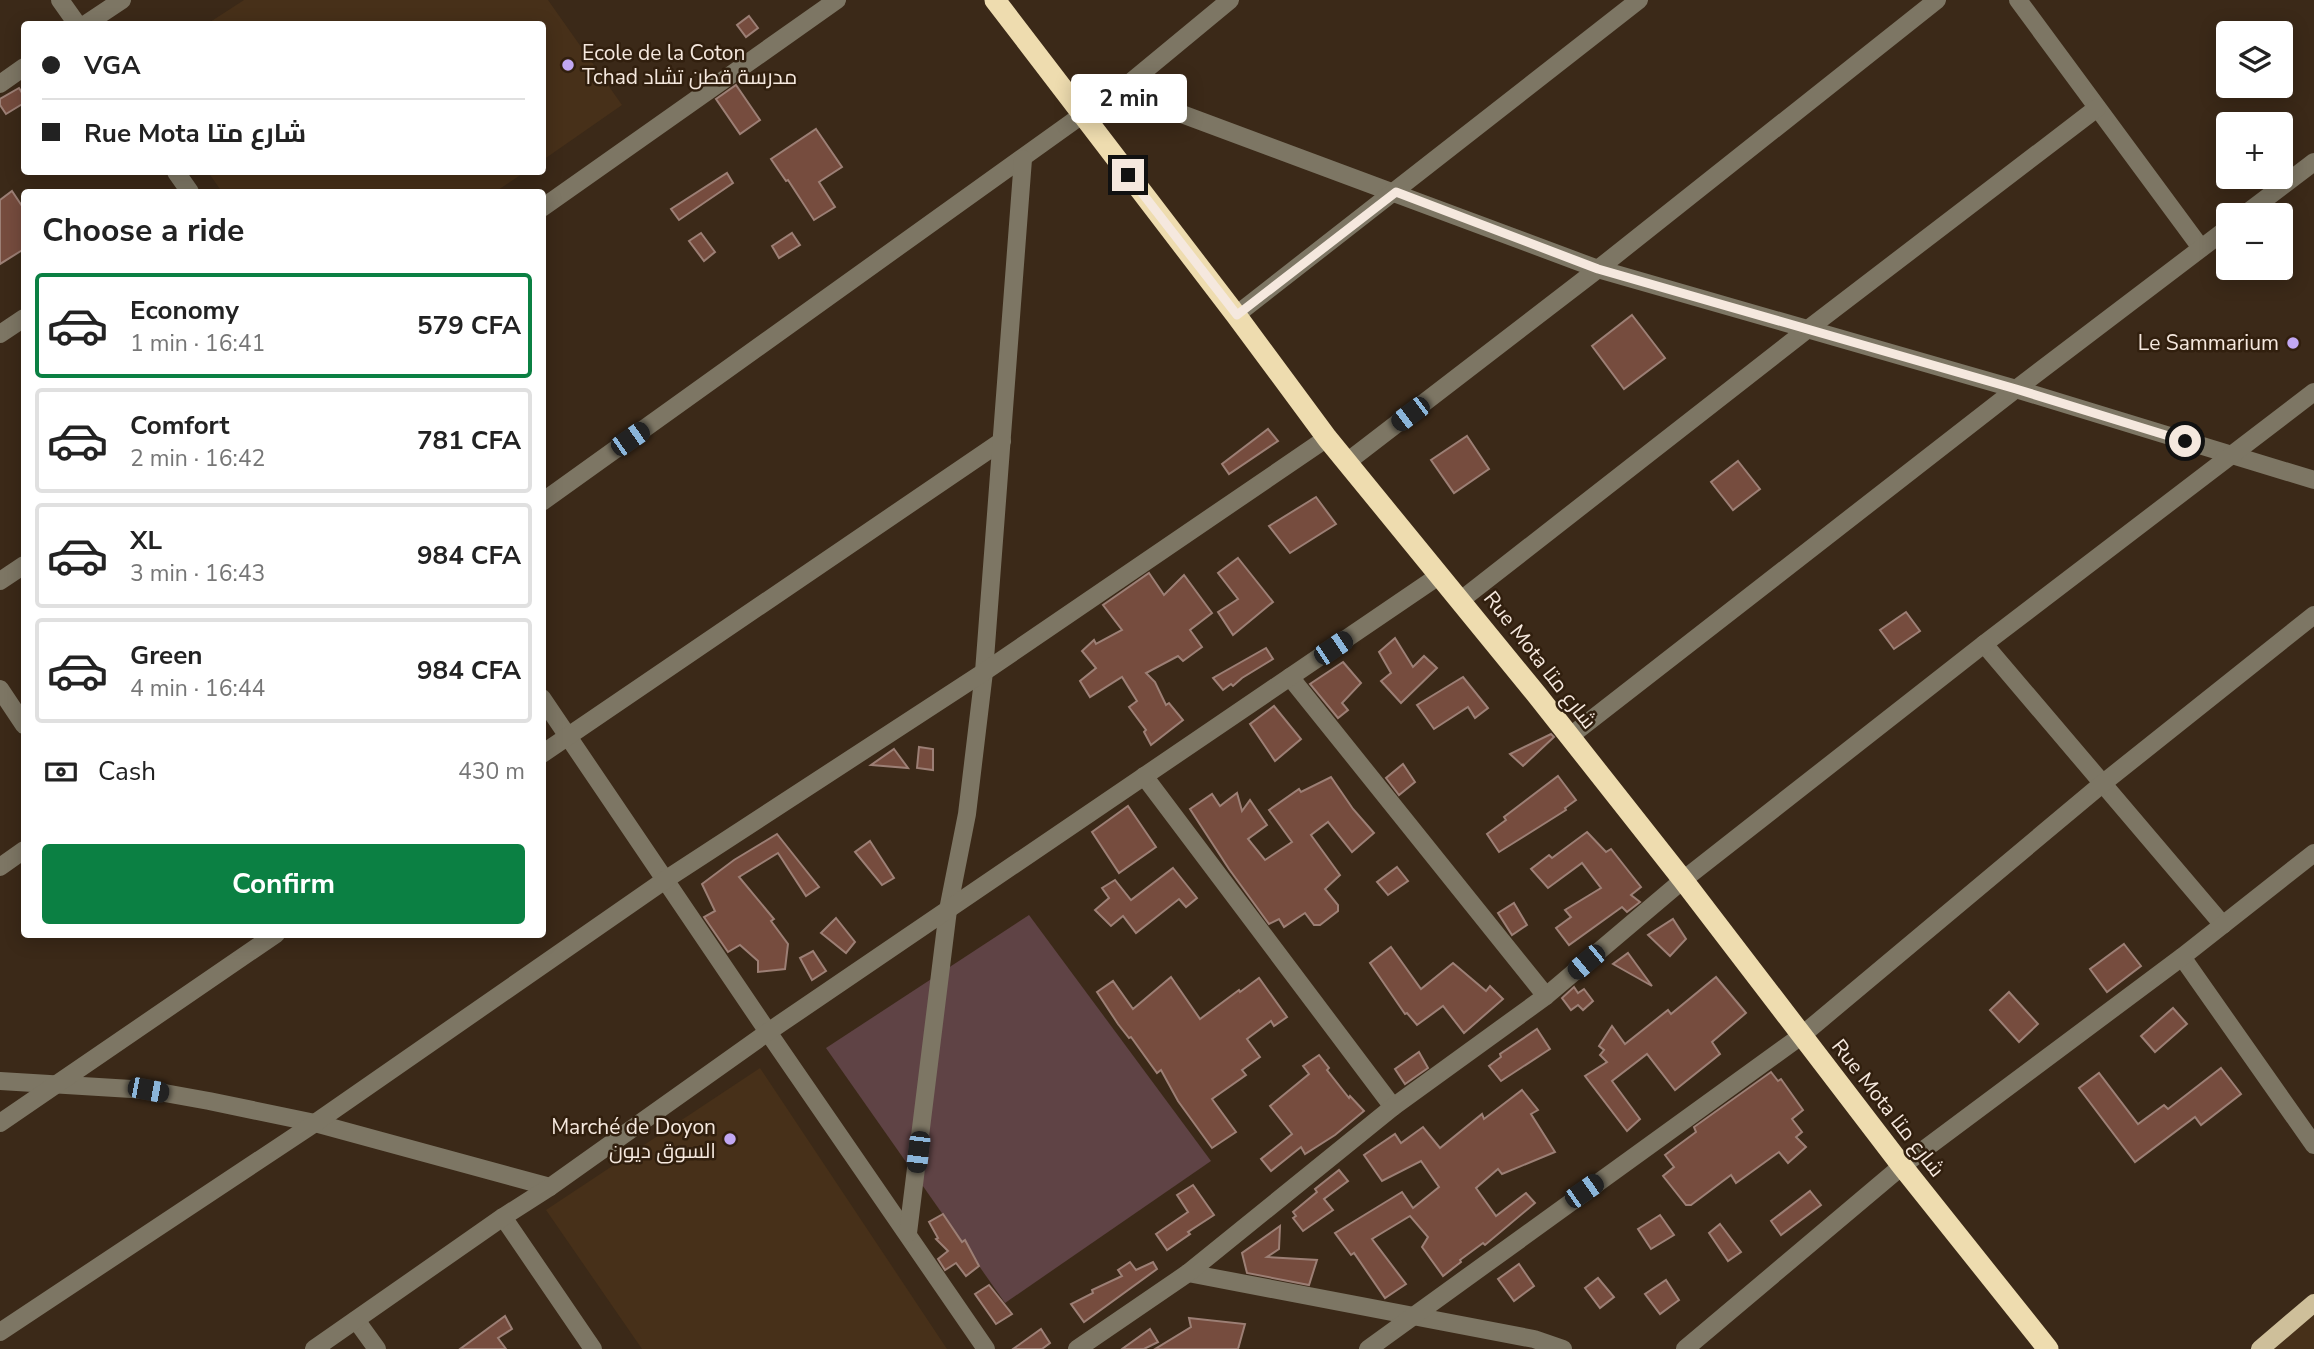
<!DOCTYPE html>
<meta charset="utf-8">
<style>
:root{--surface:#fff;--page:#f2f2f2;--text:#222;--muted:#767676;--line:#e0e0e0;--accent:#0b8043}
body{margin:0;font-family:"Nunito Sans",Cairo,sans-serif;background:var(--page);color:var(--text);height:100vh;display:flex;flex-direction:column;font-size:26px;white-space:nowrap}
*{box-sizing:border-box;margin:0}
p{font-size:23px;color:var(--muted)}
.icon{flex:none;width:38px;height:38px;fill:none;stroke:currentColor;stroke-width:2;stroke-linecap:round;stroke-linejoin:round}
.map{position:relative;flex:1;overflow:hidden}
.sheet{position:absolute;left:21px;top:189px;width:525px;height:749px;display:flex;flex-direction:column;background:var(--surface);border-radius:7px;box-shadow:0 4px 18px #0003}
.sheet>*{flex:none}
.top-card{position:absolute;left:21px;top:21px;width:525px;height:154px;border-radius:7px;box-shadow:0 4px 18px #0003;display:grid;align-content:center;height:154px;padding:0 21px;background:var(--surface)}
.fabs{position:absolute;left:2216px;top:21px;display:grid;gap:14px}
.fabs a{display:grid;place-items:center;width:77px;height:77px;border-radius:7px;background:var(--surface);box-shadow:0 4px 18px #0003;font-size:35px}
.end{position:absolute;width:32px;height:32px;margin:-16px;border:9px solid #f5e8de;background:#111;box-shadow:0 0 0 4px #111}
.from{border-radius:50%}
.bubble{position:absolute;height:49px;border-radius:7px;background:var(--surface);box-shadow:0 4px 18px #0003;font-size:23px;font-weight:700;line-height:49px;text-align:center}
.car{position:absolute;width:21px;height:42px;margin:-21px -10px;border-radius:9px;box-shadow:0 0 5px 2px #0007;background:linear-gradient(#222 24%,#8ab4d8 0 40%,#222 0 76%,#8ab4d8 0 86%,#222 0)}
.top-card b{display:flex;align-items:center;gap:24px;height:66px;font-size:26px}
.top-card b+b{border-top:2px solid var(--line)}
.top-card i{width:18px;height:18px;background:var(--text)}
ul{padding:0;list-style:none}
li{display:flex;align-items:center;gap:21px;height:105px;margin:0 14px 10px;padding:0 7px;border:4px solid var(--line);border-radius:7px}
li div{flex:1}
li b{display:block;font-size:26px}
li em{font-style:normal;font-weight:700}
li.active{border-color:var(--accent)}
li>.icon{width:63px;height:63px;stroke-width:1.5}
h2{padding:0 21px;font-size:32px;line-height:84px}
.pay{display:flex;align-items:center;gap:18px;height:77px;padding:0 21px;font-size:26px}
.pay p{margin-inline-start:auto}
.primary-button{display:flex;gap:14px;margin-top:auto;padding:14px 21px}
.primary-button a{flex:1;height:80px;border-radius:7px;background:var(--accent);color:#fff;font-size:28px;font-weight:700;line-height:80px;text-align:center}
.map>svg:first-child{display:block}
</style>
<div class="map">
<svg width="2314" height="1349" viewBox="0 0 2314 1349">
<rect width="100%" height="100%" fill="#3b2918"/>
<!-- built -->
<g fill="#473019">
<polygon points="244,0 548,0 622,105 543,160 542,24 207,24"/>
<polygon points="208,172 525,172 495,192 222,192"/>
<polygon points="760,1068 947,1349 642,1349 546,1210"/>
<polygon points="2314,1303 2314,1349 2260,1349"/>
</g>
<!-- green -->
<polygon fill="#5f4345" points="1029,915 1211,1161 1005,1303 826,1048"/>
<!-- building -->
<g fill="#764c3e" stroke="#9c7f75" stroke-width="2">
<polygon points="749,16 758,28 746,37 737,25"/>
<polygon points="736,85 760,120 740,134 716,99"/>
<polygon points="19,88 24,96 24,103 6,114 0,105 0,99"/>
<polygon points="816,129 842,167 819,182 835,207 814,220 788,180 786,181 771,159"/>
<polygon points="727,173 733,183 679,220 671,209"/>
<polygon points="12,191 24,209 24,249 0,264 0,200"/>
<polygon points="701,233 715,252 704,261 689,241"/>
<polygon points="792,233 800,245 779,258 772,246"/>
<polygon points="1632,315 1665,358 1624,389 1592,346"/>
<polygon points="1268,429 1278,441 1229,474 1222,464"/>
<polygon points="1467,436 1489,469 1454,493 1431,460"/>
<polygon points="1738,461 1760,489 1733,510 1711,482"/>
<polygon points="1316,497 1336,524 1290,553 1269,526"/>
<polygon points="1238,558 1273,602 1233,635 1218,612 1238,599 1218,573"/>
<polygon points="1149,573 1164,595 1184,575 1212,613 1190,630 1202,647 1183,661 1178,656 1146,673 1155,682 1166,705 1169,703 1183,720 1151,745 1144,732 1146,730 1129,707 1137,701 1122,677 1090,697 1080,681 1096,668 1082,651 1094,640 1096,644 1122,630 1103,605"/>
<polygon points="1906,612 1920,631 1894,649 1880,630"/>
<polygon points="1395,638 1413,667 1424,656 1437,668 1401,703 1381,681 1391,673 1379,652"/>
<polygon points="1266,648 1273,659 1242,678 1233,686 1231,684 1223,690 1213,678"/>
<polygon points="1343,662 1361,683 1342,703 1348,710 1338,718 1310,684"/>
<polygon points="1463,677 1488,708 1475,718 1468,707 1434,729 1417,705"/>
<polygon points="1274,706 1301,739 1275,761 1250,724"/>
<polygon points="1551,734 1554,737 1523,766 1510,754"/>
<polygon points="919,747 933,749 933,770 917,768"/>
<polygon points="894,749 908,768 871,765"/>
<polygon points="1403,764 1415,782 1399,795 1386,778"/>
<polygon points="1558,776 1576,800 1565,808 1566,810 1499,852 1487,834 1506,820 1504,817"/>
<polygon points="1331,777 1353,809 1374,833 1352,852 1328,822 1311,835 1340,875 1325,889 1338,905 1338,911 1320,925 1314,925 1305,913 1284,927 1279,919 1269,924 1229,869 1190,809 1212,794 1220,806 1237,793 1242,811 1250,800 1267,825 1248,839 1265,860 1292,842 1269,810 1299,789 1301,792"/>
<polygon points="1128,806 1156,847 1119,873 1092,832"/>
<polygon points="1587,832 1606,852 1611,849 1641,887 1631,895 1640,902 1627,912 1622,907 1569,945 1556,928 1571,917 1565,910 1601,888 1582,863 1548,888 1531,869 1549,855 1552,858"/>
<polygon points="777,834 819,887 806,896 778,853 739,877 774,919 771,921 788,944 785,969 758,972 758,961 740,945 728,952 704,917 715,911 702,884 734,860"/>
<polygon points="870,841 894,878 882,885 855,852"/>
<polygon points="1397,867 1408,881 1388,895 1377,882"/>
<polygon points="1173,868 1197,898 1186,907 1179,899 1136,933 1123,916 1111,926 1095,910 1109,898 1102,888 1115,880 1131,900"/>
<polygon points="1514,903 1527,925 1512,935 1498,913"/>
<polygon points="836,918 855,942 846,953 821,933"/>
<polygon points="1673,919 1686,939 1670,956 1648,935"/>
<polygon points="2124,944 2141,966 2107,992 2090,969"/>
<polygon points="1391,947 1421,989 1453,963 1486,991 1490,986 1503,999 1464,1033 1443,1006 1417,1025 1407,1013 1405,1014 1370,963"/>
<polygon points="813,951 826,971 812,980 800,958"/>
<polygon points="1628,953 1652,986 1613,964"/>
<polygon points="1171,977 1200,1019 1239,990 1240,992 1259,978 1287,1017 1274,1026 1271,1021 1247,1039 1260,1057 1242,1070 1246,1075 1212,1099 1236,1132 1212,1148 1178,1101 1161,1070 1157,1073 1131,1037 1129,1038 1118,1024 1097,992 1113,981 1133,1009"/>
<polygon points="1716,977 1746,1013 1712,1042 1720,1054 1675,1090 1647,1054 1612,1081 1640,1119 1627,1131 1585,1076 1607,1062 1600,1055 1604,1050 1599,1046 1612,1026 1625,1044 1668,1010 1671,1014"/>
<polygon points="1574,987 1578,993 1584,989 1593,1001 1583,1010 1578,1005 1571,1010 1562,998"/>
<polygon points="2009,992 2038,1024 2019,1042 1990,1010"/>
<polygon points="2173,1008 2187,1024 2155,1052 2141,1036"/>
<polygon points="1537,1029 1550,1049 1501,1081 1489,1066 1501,1057 1500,1054"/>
<polygon points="1419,1052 1428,1068 1405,1084 1395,1069"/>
<polygon points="1319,1055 1329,1068 1327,1070 1349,1098 1350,1096 1364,1111 1335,1135 1305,1154 1301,1147 1271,1171 1261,1159 1292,1134 1270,1106 1309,1074 1303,1066"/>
<polygon points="2221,1068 2241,1094 2201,1125 2195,1117 2135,1162 2079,1088 2099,1073 2138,1124 2164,1105 2168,1109"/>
<polygon points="1771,1072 1778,1081 1781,1079 1803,1110 1792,1119 1802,1132 1796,1137 1806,1147 1788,1163 1779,1152 1736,1183 1731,1175 1691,1205 1686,1205 1663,1176 1674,1167 1665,1155 1696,1132 1694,1127"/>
<polygon points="1522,1090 1538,1110 1531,1114 1555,1152 1502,1174 1498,1169 1476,1188 1496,1216 1526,1193 1535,1203 1485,1245 1483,1243 1460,1260 1461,1262 1443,1276 1422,1247 1428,1237 1410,1216 1372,1239 1406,1284 1385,1298 1354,1253 1351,1255 1335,1233 1402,1192 1413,1208 1439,1187 1421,1161 1382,1181 1364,1155 1395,1134 1401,1143 1423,1127 1440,1148 1482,1114 1484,1119"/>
<polygon points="1339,1170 1348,1181 1324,1199 1333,1210 1303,1231 1293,1218 1296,1216 1293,1212 1317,1192 1315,1189"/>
<polygon points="1193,1185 1214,1215 1188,1232 1190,1234 1167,1250 1156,1234 1188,1212 1177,1195"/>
<polygon points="1810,1191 1821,1205 1781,1235 1771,1221"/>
<polygon points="943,1214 962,1242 965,1240 979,1266 966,1276 956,1263 945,1270 938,1259 948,1251 936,1239 938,1238 929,1222"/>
<polygon points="1660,1215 1674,1235 1651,1249 1638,1229"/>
<polygon points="1720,1224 1741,1252 1728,1261 1709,1233"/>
<polygon points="1280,1226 1279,1249 1267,1257 1317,1260 1309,1285 1247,1273 1242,1253"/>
<polygon points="1130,1262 1136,1270 1153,1262 1157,1269 1084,1322 1071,1304 1093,1293 1092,1290 1122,1276 1118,1270"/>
<polygon points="1519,1264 1534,1286 1514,1301 1498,1279"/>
<polygon points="1598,1278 1614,1297 1600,1308 1585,1288"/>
<polygon points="1666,1280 1679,1300 1660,1314 1645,1294"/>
<polygon points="989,1285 1012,1314 996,1324 975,1294"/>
<polygon points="505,1316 512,1329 498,1338 506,1349 460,1349"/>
<polygon points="1189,1318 1245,1324 1238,1349 1155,1349 1191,1327"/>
<polygon points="1041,1329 1050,1343 1042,1349 1013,1349"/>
<polygon points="1150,1329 1158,1342 1144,1349 1122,1349"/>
</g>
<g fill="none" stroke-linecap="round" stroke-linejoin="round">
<!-- minor -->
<g stroke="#7d7664" stroke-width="18">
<polyline points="60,0 77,24"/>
<polyline points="2018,0 2201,248"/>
<polyline points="86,24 122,0"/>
<polyline points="0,84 24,67"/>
<polyline points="1120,91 1598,269 2016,389 2314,480"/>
<polyline points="176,172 190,192"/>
<polyline points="542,208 837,0"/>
<polyline points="2244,215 2314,162"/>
<polyline points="1236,315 1639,0"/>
<polyline points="0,334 24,318"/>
<polyline points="1347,462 1598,269 1937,0"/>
<polyline points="542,502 1082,115 1120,91 1230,0"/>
<polyline points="0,581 24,565"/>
<polyline points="1461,600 1808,329 2097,108"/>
<polyline points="1984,644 2223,925"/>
<polyline points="1290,677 1546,996"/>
<polyline points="0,689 24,725"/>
<polyline points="542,698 768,1032 986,1349"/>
<polyline points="1569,737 2016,389 2228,228"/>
<polyline points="542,754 1002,441"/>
<polyline points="1144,776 1393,1107"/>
<polyline points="0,867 24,850"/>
<polyline points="2182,957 2314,1145"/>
<polyline points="0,1081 148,1090 209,1101 315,1123 550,1187"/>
<polyline points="0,1123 276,934"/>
<polyline points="503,1217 593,1349"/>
<polyline points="908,1233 948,910 967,814 984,672 1023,159"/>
<polyline points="1188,1273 1534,1339 1563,1349"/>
<polyline points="356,1320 377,1349"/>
<polyline points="0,1332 315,1123 665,880 984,672 1327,438"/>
<polyline points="314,1349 503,1217 550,1187 768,1032 1440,575"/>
<polyline points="1077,1349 1188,1273 1393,1107 1546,996 1683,880 1984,644 2314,392"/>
<polyline points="1368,1349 1801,1036 2102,784 2314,615"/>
<polyline points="1685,1349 1902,1166 2182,957 2314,853"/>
</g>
<!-- major -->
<polyline stroke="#cebf9a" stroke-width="18" points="2260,1349 2314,1303"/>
<!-- highway -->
<polyline stroke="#eedcaf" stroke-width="21" points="995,0 1236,315 1327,438 1537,695 1683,880 1902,1166 2048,1349"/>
</g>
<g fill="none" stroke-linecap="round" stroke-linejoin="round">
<!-- route -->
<polyline stroke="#f5e8de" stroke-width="9" points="1128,175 1237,315 1396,192 1598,269 2016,389 2185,441"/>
</g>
<!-- markers -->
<g fill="#c2a8f3" stroke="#311f0e" stroke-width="2.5">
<circle cx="568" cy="65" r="7"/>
<circle cx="2293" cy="343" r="7"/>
<circle cx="730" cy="1139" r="7"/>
</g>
<g text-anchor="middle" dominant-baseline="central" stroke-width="5" stroke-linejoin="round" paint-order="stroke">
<!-- poi labels -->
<g font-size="21" fill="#f5e8de" stroke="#311f0e" text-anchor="end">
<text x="582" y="53" text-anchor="start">Ecole de la Coton<tspan x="582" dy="24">Tchad مدرسة قطن تشاد</tspan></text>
<text x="2279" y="343">Le Sammarium</text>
<text x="716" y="1127">Marché de Doyon<tspan x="716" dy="24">السوق ديون</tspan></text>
</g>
<!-- street labels -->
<g font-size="21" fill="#f5e8de" stroke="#311f0e">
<text transform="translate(1540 660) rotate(52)">Rue Mota شارع متا</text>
<text transform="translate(1888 1108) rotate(52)">Rue Mota شارع متا</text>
</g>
</g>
</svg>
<div class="fabs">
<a><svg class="icon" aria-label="layers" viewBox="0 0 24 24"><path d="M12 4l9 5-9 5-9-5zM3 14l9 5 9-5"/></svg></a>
<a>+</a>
<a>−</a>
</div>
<i class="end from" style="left:2185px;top:441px"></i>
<i class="end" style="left:1128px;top:175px"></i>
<div class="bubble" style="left:1071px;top:74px;width:116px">2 min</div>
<i class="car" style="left:1410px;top:414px;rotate:233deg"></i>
<i class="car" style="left:630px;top:439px;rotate:55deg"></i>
<i class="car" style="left:1333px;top:648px;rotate:56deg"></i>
<i class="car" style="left:1586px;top:962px;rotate:230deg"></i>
<i class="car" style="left:148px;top:1090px;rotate:101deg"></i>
<i class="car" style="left:918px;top:1152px;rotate:187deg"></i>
<i class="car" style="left:1584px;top:1191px;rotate:55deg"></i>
<div class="top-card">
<b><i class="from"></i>VGA</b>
<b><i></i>Rue Mota شارع متا</b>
</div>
<section class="sheet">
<h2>Choose a ride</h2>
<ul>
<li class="active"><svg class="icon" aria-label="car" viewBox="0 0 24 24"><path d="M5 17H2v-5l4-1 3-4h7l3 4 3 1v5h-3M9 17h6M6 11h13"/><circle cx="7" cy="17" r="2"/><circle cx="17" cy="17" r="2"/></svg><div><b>Economy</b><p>1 min · 16:41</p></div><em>579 CFA</em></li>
<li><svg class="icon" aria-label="car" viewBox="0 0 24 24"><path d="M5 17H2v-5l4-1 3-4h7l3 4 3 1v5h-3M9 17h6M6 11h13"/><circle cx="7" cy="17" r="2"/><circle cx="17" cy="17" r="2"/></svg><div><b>Comfort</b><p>2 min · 16:42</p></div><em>781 CFA</em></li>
<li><svg class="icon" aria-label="car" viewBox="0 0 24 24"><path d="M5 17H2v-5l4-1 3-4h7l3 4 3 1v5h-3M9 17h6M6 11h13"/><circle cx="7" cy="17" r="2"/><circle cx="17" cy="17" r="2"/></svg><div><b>XL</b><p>3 min · 16:43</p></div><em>984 CFA</em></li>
<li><svg class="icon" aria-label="car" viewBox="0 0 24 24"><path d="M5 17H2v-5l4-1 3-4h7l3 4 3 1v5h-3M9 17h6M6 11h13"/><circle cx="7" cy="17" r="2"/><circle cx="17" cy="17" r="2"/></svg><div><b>Green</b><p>4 min · 16:44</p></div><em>984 CFA</em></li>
</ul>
<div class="pay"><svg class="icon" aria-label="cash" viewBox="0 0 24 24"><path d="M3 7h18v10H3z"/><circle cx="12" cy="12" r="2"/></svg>Cash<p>430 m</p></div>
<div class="primary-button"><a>Confirm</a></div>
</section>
</div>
